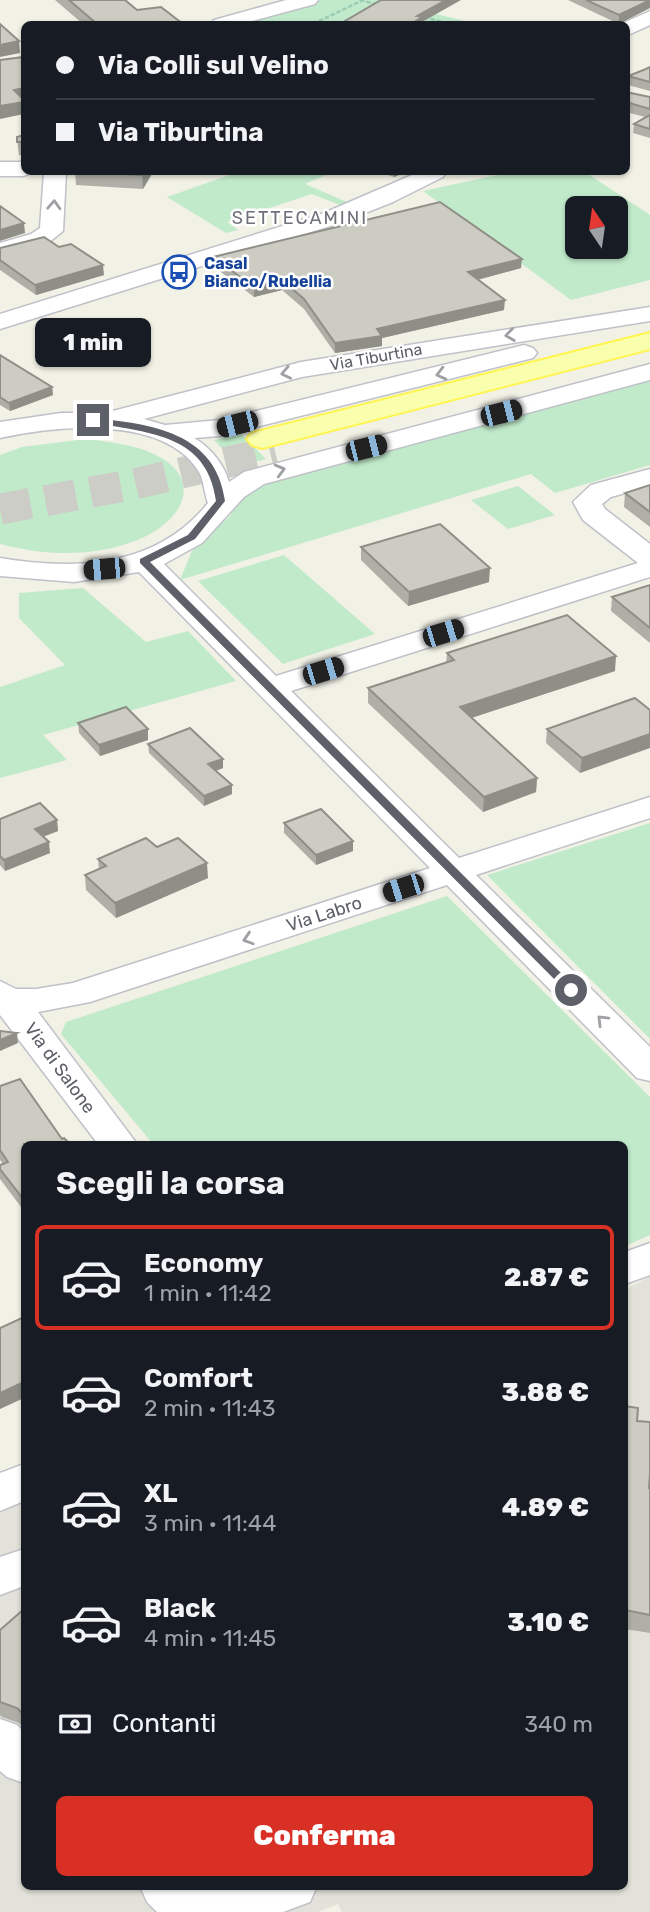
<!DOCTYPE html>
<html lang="it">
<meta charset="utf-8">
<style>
:root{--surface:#171b24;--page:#20242c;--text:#f1f3f6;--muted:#9ea1a6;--line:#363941;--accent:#d93025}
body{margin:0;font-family:Rubik,sans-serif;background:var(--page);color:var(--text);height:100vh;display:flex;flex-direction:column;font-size:26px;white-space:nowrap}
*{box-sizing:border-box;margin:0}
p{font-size:23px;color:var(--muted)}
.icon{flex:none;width:38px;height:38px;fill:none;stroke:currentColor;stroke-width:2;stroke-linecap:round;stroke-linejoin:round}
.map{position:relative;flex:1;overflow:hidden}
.side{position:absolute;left:21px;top:1141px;width:607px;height:749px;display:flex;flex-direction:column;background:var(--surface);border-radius:10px;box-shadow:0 2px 5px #0004}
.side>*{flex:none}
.top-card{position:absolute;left:21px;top:21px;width:609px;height:154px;border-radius:10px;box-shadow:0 2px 5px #0004;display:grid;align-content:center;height:154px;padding:0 35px;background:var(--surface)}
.needle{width:46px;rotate:347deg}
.controls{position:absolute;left:565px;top:196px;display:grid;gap:14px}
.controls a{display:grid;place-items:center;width:63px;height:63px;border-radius:10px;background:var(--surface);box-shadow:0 2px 5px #0004;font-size:35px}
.end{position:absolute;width:32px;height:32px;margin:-16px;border:9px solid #5d6068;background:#fff;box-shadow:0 0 0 4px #fff}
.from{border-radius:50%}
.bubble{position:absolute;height:49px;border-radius:10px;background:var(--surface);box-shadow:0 2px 5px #0004;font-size:23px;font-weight:800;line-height:49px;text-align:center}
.car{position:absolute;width:21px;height:42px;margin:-21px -10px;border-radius:9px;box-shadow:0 0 5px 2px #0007;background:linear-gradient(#222 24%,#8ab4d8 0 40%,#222 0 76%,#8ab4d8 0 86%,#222 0)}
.top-card b{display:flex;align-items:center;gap:24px;height:66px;font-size:26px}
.top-card b+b{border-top:2px solid var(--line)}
.top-card i{width:18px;height:18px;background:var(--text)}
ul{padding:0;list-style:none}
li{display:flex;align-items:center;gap:21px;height:105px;margin:0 14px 10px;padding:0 21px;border:4px solid transparent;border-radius:10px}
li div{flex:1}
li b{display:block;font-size:26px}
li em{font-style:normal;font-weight:800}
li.active{border-color:var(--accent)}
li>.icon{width:63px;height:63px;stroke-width:1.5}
h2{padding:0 35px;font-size:32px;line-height:84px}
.pay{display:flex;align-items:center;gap:18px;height:77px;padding:0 35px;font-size:26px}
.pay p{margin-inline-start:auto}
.cta{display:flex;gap:14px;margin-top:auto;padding:14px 35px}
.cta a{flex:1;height:80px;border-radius:10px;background:var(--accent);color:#fff;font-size:28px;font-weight:800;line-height:80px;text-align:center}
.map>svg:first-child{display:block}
</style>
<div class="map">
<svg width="650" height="1912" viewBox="0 0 650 1912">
<rect width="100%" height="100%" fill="#f1f1e6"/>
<!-- industrial -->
<polygon fill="#e2e2da" points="650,1276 650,1912 342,1912 338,1904 318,1912 0,1912 0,1514 24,1500 24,1886 625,1886 625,1290"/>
<!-- green -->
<g fill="#c1eaca" fill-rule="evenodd">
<polygon points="320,0 380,0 473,23 245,23"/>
<polygon points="238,172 333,172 305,184 347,202 340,205 312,194 227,222 238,230 226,233 167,197"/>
<path d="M511,172H585L650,215V280L571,300L423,191ZM578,208H616V247H578Z"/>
<polygon points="650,377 650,465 555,493 531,474 180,580 192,551 230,516 237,503 250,489 278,476"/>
<polygon points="241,434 266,459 239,466 214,440"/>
<path d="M86,439C110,442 132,444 154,454C205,478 183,520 142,538C97,558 46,556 0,544V455L22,447Z"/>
<polygon points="518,486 555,515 508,529 471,500"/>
<polygon points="284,555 375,634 283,664 198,581"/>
<polygon points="83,588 146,642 188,631 236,681 43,735 67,760 0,778 0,687 65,665 19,618 19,593"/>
<polygon points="650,823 650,1039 487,875"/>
<polygon points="447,896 650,1097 650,1235 625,1246 625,1144 153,1144 61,1034 66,1022"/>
</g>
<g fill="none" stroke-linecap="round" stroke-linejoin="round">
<!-- major-tunnel -->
<polyline stroke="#cccdc6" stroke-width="31" stroke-dasharray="31 15" stroke-linecap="butt" points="0,509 130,485 275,451"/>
<defs>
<g id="minor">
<polygon points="286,0 318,0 315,4 241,24 211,24 214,20"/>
<polygon points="650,11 650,25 626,36 626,24 621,24"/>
<polygon points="0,162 24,162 24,172 33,172 24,176 0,176"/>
<polygon points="44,172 66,172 63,231 47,244 0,257 0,243 31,234 40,228"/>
<polygon points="419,172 446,172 443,177 393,202 340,223 0,329 0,314 324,213"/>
<path d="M650,307V321L302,377L144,419L165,425L220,420L524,345L533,348L537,353L533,358L220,436L194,438C210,447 224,464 229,482L244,472L650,364V380L264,484L244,497L202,543L164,564L276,676L638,563L583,520L573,502L591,485L650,469V486L611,497L602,504L605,509L650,544V577L291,691L459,858L650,797V818L476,875L650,1047V1081L637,1078L447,885L90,1002L38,1012L137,1144H98L0,1015V981L16,989H36L73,983L430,868L139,572L74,582L0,576V558C77,571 157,567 208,503C204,493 204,480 199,472C164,414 55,426 0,438V422L61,413H105L301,362Z"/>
<polygon points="650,1243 650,1275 625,1284 625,1252"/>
<polygon points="24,1464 24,1501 0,1511 0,1473"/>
<polygon points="24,1549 24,1586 0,1595 0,1557"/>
<polygon points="0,1719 17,1725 24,1732 24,1783 7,1777 0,1771"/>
<polygon points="140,1886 201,1886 205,1890 215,1886 317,1886 310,1902 283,1912 157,1912 147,1902"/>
</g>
<polygon id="major" points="650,333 650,349 262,448 252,445 247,439 252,433"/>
</defs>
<!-- minor casing -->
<use href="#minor" stroke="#bfc1c8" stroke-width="3"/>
<!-- major casing -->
<use href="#major" stroke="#fef552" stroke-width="4"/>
<!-- path -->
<g stroke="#99ccb3" stroke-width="2.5" stroke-dasharray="4.5 2" stroke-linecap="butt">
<polyline points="360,0 379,5"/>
<polyline points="424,17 450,24"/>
<polyline points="313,24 361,1"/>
</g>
<!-- minor -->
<use href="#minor" fill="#fff" fill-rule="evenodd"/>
<!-- major -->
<use href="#major" fill="#f9ffad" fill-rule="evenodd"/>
</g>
<!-- wall -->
<g fill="#afafa8">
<polygon points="55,0 125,0 137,10 183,24 83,24"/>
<polygon points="568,0 650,0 619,24"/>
<polygon points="650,67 650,91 628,85 628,76"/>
<polygon points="626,92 650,97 650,138 633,133 634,124 645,117 626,112"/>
<polygon points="24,135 24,156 19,155 17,137"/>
<polygon points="75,172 153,172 143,189 76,185"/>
<polygon points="380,172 406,172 394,177"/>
<polygon points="59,247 104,275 36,295 0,270 0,248"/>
<polygon points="213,257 521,268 478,280 504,310 382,338 382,346 335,353 304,309 282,290 254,297 213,266"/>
<polygon points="0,355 52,387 53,395 10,411 0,405"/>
<polygon points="650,485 650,527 624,507 625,493"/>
<polygon points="361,547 489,582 408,606 361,560"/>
<polygon points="650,585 650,643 611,611 612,597"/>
<polygon points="447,653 615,671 471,718 537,778 536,792 483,812 368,703 368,688 446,663"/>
<polygon points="635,698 580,773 546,743 547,729"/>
<polygon points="78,723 148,740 100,756 79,733"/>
<polygon points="148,744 223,759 223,768 215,771 232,785 232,794 204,806 149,753"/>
<polygon points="0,819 57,820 58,831 43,837 50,853 5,871 0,865"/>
<polygon points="284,823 353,851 316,865 284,833"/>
<polygon points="157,847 208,878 116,918 86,890 85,875 99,869 98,859"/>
<polygon points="0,1086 62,1139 70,1144 24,1144 24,1211 0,1179 0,1165 3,1164 0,1160"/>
<polygon points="625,1406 637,1421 649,1488 650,1489 650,1633 625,1629"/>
<polygon points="24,1609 24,1729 19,1723 2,1717 0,1715 0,1630"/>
</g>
<!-- shaded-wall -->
<g fill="#8f8f88">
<polygon points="446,0 461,0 422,22 422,24 411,24 417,16"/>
<polygon points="650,0 650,8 619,24 619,15"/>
<polygon points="19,41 20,53 0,57 0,45"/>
<polygon points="24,88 24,101 14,90"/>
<polygon points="24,102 24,114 0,119 0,106"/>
<polygon points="144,172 153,172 143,189 142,175"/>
<polygon points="394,172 406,172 394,177"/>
<polygon points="24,223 25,233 0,241 0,230"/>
<polygon points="522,259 521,268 468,282 468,272"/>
<polygon points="103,265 104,275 36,295 35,285"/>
<polygon points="282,280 282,290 254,297 254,287"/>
<polygon points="505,300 504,310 382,338 382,346 335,353 335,343 377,329"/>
<polygon points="52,387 53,395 10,411 9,403"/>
<polygon points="490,568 489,582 408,606 409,592"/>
<polygon points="616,656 615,671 459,722 460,707"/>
<polygon points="148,729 148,740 100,756 99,745"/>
<polygon points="650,734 650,748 580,773 582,758"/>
<polygon points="223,759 223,768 208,774 208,764"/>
<polygon points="537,778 536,792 483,812 484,797"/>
<polygon points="232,785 232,794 204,806 204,796"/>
<polygon points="57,820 58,831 36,839 35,829"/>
<polygon points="353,841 353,851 316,865 316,855"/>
<polygon points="49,842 50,853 5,871 4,860"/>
<polygon points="207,863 208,878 116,918 115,903"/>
<polygon points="17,1033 18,1043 0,1051 0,1040"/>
<polygon points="24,1382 24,1398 0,1409 0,1393"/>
</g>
<!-- building -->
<g fill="#ccccc3" stroke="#8f8f88" stroke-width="2">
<polygon points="69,0 125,0 137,10 161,7 183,24 97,24"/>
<polygon points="381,0 446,0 417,16 422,17 411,24 340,24"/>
<polygon points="586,0 650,0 619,15"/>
<polygon points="0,24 19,41 0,45"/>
<polygon points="24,52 24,88 14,90 24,100 24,102 0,106 0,60 23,57"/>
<polygon points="650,67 650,82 628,76 646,69"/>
<polygon points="626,92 650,97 650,109 626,102"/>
<polygon points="650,115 650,129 634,124"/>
<polygon points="24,135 24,142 17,142 17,137"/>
<polygon points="86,172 144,172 142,175"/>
<polygon points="440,202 522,259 468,272 505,300 377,329 382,336 335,343 304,299 282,280 254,287 213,257"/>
<polygon points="0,206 24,223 0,230"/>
<polygon points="44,237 59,247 71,244 103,265 35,285 0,260 0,248"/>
<polygon points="0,355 52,387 9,403 0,397"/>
<polygon points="650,485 650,512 625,493"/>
<polygon points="440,524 490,568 409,592 361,547"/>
<polygon points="650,585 650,628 612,597"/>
<polygon points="567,615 616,656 460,707 537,778 484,797 368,688 454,660 447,653"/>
<polygon points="635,698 650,710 650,734 582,758 547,729"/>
<polygon points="126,707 148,729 99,745 78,723"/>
<polygon points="190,728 223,759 208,764 232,785 204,796 148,744"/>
<polygon points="40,803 57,820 35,829 49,842 4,860 0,856 0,819"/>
<polygon points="321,809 353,841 316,855 284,823"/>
<polygon points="146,838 157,847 178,838 207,863 115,903 85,875 106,866 98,859"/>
<polygon points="0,1031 17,1033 0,1040"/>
<polygon points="20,1079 62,1139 64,1138 70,1144 24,1144 24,1200 0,1169 0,1165 8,1162 0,1150 0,1086"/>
<polygon points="24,1317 24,1382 0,1393 0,1328"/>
<polygon points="625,1406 638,1408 637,1421 650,1422 650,1473 649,1488 650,1489 650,1615 625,1610"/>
<polygon points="24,1609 24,1722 24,1715 17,1708 0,1702 0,1630"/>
</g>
<!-- one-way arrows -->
<defs><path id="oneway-chevron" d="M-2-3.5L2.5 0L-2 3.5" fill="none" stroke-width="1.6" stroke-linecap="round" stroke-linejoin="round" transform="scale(1.75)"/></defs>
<g stroke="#9ea0a4">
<use href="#oneway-chevron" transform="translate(54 205) rotate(-87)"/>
<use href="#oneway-chevron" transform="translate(510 335) rotate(172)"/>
<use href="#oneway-chevron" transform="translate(286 373) rotate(168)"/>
<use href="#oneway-chevron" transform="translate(441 374) rotate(166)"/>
<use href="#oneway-chevron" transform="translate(280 470) rotate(-15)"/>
<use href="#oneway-chevron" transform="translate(248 939) rotate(162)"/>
<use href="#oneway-chevron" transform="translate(602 1020) rotate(-135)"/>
</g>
<!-- route -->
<path fill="#5d6068" d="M93,418C151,424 216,432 225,501L195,539L150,562L575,987V992H567L140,563V559L188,535L216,501C207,432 145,433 90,422Z"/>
<!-- icons -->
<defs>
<symbol id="bus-ring" viewBox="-11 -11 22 22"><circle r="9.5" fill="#fff" stroke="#1a4fb4" stroke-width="1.5"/><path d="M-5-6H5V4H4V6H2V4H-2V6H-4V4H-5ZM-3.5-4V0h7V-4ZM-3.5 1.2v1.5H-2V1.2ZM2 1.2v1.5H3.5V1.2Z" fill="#1a4fb4"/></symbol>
</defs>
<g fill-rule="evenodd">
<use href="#bus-ring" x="160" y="253" width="38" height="38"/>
</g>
<g text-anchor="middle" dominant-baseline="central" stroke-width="5" stroke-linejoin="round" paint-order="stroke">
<!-- far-transit labels -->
<g font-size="16" font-weight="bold" fill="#164399" stroke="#fff" text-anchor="start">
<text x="204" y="263">Casal<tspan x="204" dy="18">Bianco/Rubellia</tspan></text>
</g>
<!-- far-street labels -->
<g font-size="16" fill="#5d6068" stroke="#fff">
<text transform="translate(376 357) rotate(-10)">Via Tiburtina</text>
</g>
<!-- far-quarter labels -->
<g font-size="18" letter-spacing="2" fill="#6e717a" stroke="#fff">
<text x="300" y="218">SETTECAMINI</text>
</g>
<!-- street labels -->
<g font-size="18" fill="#5d6068" stroke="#fff">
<text transform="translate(324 914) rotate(-18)">Via Labro</text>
<text transform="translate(60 1068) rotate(54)">Via di Salone</text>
</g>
</g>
</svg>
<div class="controls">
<a><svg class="needle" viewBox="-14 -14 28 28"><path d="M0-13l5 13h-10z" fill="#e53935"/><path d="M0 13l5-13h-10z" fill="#9ea1a6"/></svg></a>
</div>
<i class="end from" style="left:571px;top:990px"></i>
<i class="end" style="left:93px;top:420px"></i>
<div class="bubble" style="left:35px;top:318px;width:116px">1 min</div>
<i class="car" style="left:501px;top:413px;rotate:76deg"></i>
<i class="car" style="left:237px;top:424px;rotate:256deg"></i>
<i class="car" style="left:366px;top:448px;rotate:76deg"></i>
<i class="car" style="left:104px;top:569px;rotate:265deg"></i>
<i class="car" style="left:443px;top:633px;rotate:73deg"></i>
<i class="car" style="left:323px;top:671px;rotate:73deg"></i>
<i class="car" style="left:403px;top:888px;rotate:252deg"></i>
<div class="top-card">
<b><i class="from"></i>Via Colli sul Velino</b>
<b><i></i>Via Tiburtina</b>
</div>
<section class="side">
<h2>Scegli la corsa</h2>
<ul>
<li class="active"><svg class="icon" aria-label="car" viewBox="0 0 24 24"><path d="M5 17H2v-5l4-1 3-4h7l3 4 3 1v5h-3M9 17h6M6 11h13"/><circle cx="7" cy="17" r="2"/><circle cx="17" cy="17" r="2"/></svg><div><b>Economy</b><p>1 min · 11:42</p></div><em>2.87 €</em></li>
<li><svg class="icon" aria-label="car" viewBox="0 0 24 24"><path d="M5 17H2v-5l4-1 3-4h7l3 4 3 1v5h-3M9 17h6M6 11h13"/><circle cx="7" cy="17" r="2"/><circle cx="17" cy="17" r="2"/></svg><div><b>Comfort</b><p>2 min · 11:43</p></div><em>3.88 €</em></li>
<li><svg class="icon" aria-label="car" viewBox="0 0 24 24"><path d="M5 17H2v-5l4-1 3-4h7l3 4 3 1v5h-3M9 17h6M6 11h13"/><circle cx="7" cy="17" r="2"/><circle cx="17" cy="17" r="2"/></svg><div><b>XL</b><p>3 min · 11:44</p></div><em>4.89 €</em></li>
<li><svg class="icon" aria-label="car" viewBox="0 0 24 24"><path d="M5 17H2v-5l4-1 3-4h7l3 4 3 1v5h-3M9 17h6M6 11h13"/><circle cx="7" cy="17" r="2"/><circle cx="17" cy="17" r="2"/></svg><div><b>Black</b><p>4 min · 11:45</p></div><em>3.10 €</em></li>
</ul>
<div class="pay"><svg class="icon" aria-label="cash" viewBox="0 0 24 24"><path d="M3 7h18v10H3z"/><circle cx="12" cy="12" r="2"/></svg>Contanti<p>340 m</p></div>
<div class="cta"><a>Conferma</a></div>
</section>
</div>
